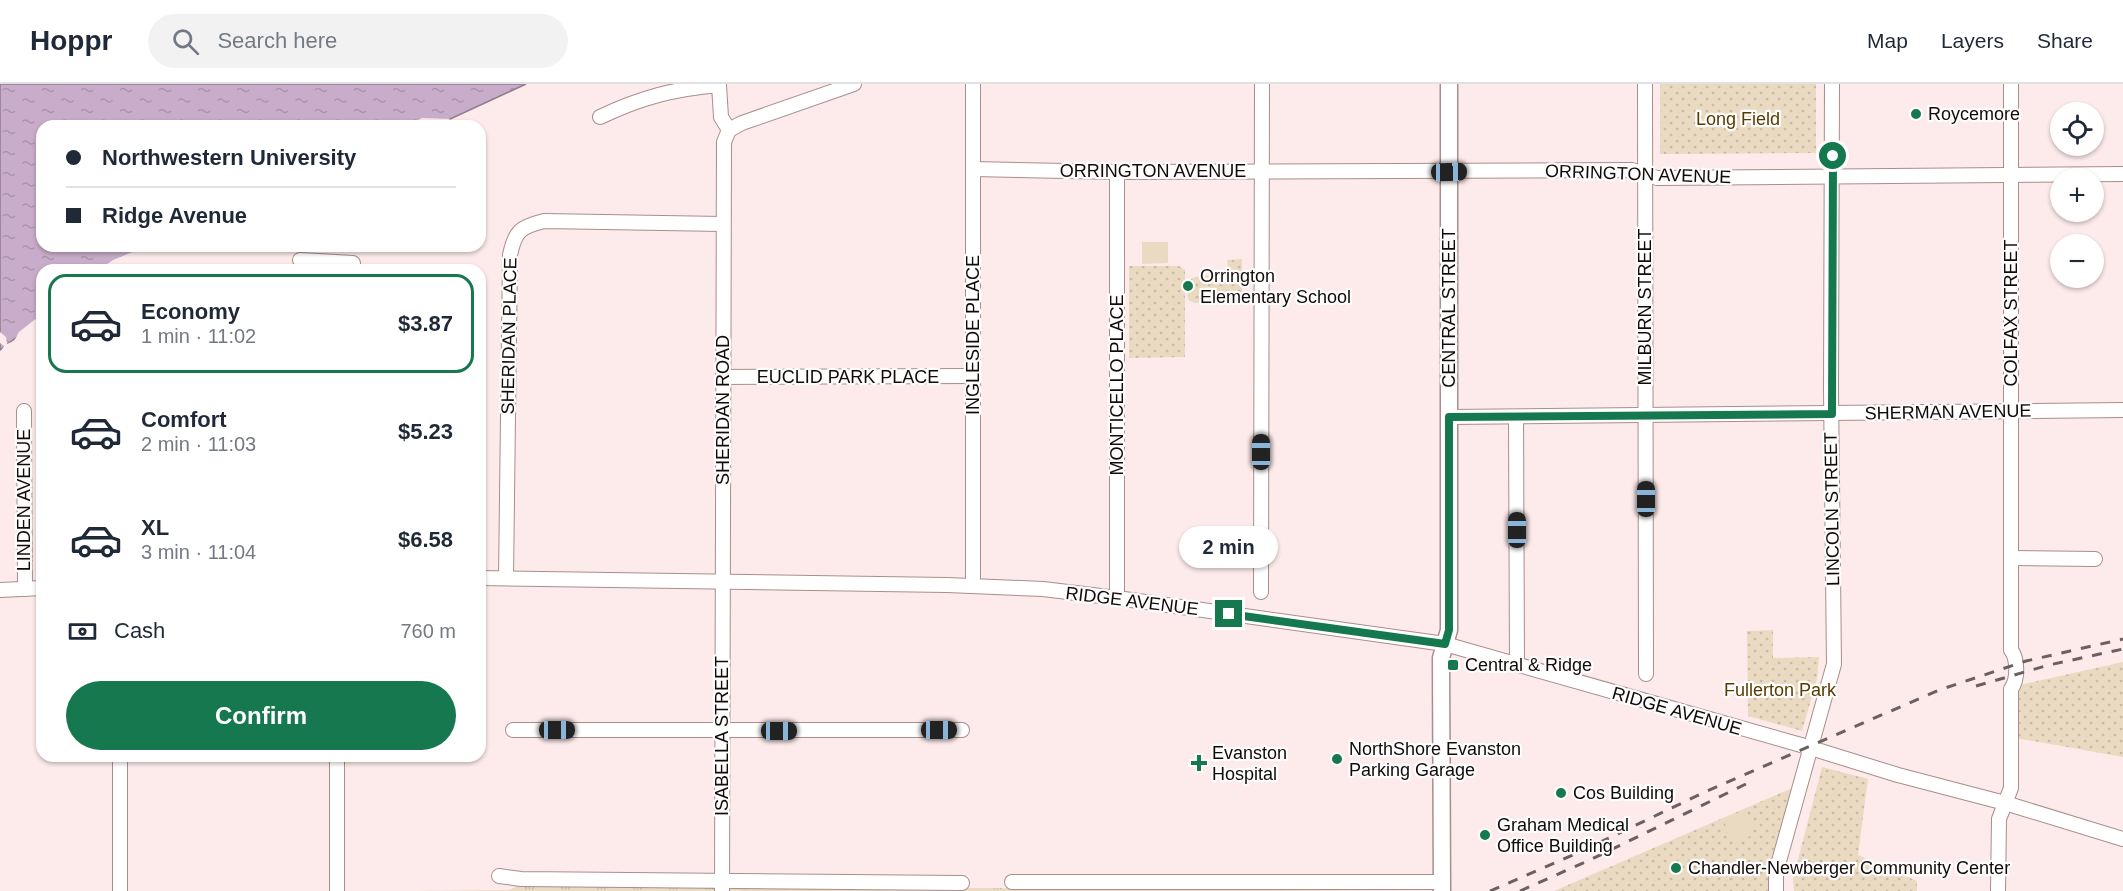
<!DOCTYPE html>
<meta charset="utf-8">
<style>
:root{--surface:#fff;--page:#f2f2f3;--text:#1f2937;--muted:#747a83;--line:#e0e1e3;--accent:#16784f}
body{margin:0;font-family:Arial,sans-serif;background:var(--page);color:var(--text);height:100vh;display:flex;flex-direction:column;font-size:22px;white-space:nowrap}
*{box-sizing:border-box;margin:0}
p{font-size:20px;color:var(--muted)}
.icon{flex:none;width:33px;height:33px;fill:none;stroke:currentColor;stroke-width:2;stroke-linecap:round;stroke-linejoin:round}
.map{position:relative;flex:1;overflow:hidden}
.panel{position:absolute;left:36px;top:180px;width:450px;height:498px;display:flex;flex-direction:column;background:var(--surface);border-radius:18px;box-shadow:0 2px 4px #0004}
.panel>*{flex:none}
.banner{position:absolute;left:36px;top:36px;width:450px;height:132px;border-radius:18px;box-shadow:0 2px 4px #0004;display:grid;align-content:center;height:132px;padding:0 30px;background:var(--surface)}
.fabs{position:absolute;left:2050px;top:18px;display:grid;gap:12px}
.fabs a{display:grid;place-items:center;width:54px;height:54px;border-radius:50%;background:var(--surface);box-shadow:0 2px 4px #0004;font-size:30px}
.end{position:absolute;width:27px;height:27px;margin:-14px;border:8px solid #16784f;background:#fff;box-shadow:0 0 0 3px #fff}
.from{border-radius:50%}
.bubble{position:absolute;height:42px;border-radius:21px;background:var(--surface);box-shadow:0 2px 4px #0004;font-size:20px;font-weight:700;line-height:42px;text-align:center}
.car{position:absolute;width:18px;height:36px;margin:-18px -9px;border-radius:8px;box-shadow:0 0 4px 2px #0007;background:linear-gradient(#222 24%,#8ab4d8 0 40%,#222 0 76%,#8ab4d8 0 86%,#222 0)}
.banner b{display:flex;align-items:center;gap:21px;height:57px;font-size:22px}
.banner b+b{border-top:2px solid var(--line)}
.banner i{width:15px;height:15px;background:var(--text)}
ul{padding:10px 0 0;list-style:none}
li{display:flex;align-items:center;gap:18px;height:99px;margin:0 12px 9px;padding:0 18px;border:3px solid transparent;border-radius:18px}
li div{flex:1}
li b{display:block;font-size:22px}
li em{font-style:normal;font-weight:700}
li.active{border-color:var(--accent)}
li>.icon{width:54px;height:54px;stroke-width:1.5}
.pay{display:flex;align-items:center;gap:15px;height:66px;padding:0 30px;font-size:22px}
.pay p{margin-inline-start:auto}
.action{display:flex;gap:12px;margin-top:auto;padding:12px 30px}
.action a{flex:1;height:69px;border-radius:36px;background:var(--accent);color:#fff;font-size:24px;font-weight:700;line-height:69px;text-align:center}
header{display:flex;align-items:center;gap:36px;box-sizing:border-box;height:84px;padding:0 30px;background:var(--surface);border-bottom:2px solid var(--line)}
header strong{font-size:28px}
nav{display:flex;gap:33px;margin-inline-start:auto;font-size:21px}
.search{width:420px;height:54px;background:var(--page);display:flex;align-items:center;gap:15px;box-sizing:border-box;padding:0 21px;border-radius:33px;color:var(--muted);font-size:22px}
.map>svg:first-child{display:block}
</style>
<header>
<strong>Hoppr</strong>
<div class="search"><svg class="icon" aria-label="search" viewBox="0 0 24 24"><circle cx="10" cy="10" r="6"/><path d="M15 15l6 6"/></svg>Search here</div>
<nav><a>Map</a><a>Layers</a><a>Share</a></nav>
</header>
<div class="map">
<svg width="2123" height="807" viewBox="0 0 2123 807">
<defs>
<pattern id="grass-tufts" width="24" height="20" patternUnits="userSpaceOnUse" patternTransform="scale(1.5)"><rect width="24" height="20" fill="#ebdac2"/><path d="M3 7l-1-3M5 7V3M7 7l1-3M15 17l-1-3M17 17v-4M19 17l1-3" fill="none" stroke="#c8baa5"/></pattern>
<pattern id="park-dots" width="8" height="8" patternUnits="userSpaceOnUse" patternTransform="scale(1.5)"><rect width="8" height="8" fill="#ebdac2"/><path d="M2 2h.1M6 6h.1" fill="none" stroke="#c8baa5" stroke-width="1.8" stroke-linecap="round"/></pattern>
<pattern id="water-ripples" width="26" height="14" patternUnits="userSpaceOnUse" patternTransform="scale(1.5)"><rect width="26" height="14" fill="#c8acc9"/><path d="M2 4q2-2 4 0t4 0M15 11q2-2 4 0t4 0" fill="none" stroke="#ab93ab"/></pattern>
</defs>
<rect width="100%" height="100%" fill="#fcebea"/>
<!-- grass -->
<polygon fill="url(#grass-tufts)" points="520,801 1425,807 406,807 509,806"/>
<!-- park -->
<g fill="url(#park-dots)">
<polygon points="1660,0 1816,0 1816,69 1660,70"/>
<path d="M1242,175V219H1195L1188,216L1187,206L1191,195C1201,189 1213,193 1224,190L1228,183L1227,176Z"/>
<polygon points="1129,182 1179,182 1185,186 1185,273 1129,274"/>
<polygon points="1773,546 1773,574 1819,573 1817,595 1802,647 1748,632 1747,547"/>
<polygon points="2123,578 2123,673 2016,654 2016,622 2020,601"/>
<polygon points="1822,683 1868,695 1858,771 1917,797 1917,807 1794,807 1793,795"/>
<polygon points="1792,704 1771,776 1769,807 1554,807"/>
</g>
<!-- pitch -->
<g fill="#ebdac2">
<polygon points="1142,158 1168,158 1168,179 1142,180"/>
<circle cx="1739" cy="743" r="14"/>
</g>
<!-- water -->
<polygon fill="url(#water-ripples)" stroke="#917b8f" stroke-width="1.5" points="0,0 526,0 435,42 42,42 42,162 179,162 162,167 125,186 42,186 42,234 0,266"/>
<!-- pier -->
<g fill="#fcebea">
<polygon points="422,34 451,35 435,42 407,42"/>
<polygon points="147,162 168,163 163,169 128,186 99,186 113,176"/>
<polygon points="42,230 42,238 17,261 0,269 4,262 0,259 0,248 6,253 7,260 14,257 19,248"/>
</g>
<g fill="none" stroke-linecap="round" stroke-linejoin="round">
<defs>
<g id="minor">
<polyline points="973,0 973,502"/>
<polyline points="1645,0 1646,590"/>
<path d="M600,33C642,13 674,5 719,1L721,33L729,46"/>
<polyline points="973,85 1117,88 1632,86 1657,94 2123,90"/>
<polyline points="300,176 353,179 353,186"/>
<polyline points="723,293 972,292"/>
<polyline points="24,327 25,505"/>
<polyline points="1449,333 2123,326"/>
<polyline points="1516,333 1517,581"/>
<polyline points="2011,474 2095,475"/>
<polyline points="480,494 947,501 1043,505 1117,514 1445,560 1801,661 1898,691 2005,719 2123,755"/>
<path d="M506,494L510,171C515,147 520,143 544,137L722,140"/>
<polyline points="0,506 42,504"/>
<polyline points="1261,508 1262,0"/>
<polyline points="1117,514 1117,88"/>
<polyline points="513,646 962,646"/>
<polyline points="337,672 337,807"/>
<polyline points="499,792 521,795 962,799"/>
<polyline points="1012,798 1442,798"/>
<polyline points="120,807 120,672"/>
<polyline points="722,807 724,58 729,46 742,39 854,0"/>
<polyline points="1776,807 1776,788 1834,580 1831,305 1832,0"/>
<path d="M1998,807L1999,735L2011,704V605C2018,596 2018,575 2011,566V0"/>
</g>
<polyline id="major" points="1442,807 1441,574 1449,546 1449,0"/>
</defs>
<!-- minor casing -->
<use href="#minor" stroke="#a88e8d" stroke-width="16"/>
<!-- major casing -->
<use href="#major" stroke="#a88e8d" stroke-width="19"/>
<!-- minor -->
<use href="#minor" stroke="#fff" stroke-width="14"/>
<!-- major -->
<use href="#major" stroke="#fff" stroke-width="16"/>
<!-- rail -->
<g stroke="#6b605f" stroke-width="3" stroke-dasharray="10 10" stroke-linecap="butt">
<polyline points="1976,602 2049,581 2123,565"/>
<polyline points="1490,807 1584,766 1707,707 1939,606 2026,577 2123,555"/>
<polyline points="1520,807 1592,775 1750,698"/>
</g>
</g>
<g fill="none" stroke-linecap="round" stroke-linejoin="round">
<!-- route -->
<polyline stroke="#16784f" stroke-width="8" points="1229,530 1445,560 1449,546 1449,333 1832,330 1833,72"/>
</g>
<!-- markers -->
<g fill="#16784f" stroke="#fdfdfd" stroke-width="2">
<circle cx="1916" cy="30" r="6"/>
<circle cx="1188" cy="202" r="6"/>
<rect x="1447" y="575" width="12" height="12" rx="3"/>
<circle cx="1337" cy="675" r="6"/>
<path d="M1196 670h6v6h6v6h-6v6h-6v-6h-6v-6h6z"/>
<circle cx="1561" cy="709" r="6"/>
<circle cx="1485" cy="751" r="6"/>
<circle cx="1676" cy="784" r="6"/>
</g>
<g text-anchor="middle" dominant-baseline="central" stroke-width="4.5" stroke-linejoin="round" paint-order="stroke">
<!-- poi labels -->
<g font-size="18" fill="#120a09" stroke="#fdfdfd" text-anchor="start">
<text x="1928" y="30">Roycemore</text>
<text x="1200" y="192">Orrington<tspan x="1200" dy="21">Elementary School</tspan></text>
<text x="1465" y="581">Central &amp; Ridge</text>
<text x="1349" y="665">NorthShore Evanston<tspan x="1349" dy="21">Parking Garage</tspan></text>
<text x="1212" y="669">Evanston<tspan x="1212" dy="21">Hospital</tspan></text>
<text x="1573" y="709">Cos Building</text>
<text x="1497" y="741">Graham Medical<tspan x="1497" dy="21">Office Building</tspan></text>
<text x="1688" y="784">Chandler-Newberger Community Center</text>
</g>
<!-- park labels -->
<g font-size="18" fill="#593b00" stroke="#fdfdfd">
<text x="1738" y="35">Long Field</text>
<text x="1780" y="606">Fullerton Park</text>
</g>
<!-- street labels -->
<g font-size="18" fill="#120a09" stroke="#fdfdfd">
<text x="1153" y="87">ORRINGTON AVENUE</text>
<text transform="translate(1638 90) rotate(2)">ORRINGTON AVENUE</text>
<text transform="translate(1645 223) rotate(-90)">MILBURN STREET</text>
<text transform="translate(1449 224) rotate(-90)">CENTRAL STREET</text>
<text transform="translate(2011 229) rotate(-90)">COLFAX STREET</text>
<text transform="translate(973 251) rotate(-90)">INGLESIDE PLACE</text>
<text transform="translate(509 252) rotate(-89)">SHERIDAN PLACE</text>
<text x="848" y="293">EUCLID PARK PLACE</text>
<text transform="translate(1117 301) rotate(-90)">MONTICELLO PLACE</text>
<text transform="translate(723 326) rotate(-90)">SHERIDAN ROAD</text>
<text transform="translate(1948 328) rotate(-1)">SHERMAN AVENUE</text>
<text transform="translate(24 416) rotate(-90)">LINDEN AVENUE</text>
<text transform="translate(1832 425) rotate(-91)">LINCOLN STREET</text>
<text transform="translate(1132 517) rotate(7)">RIDGE AVENUE</text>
<text transform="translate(1677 627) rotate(16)">RIDGE AVENUE</text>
<text transform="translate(722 652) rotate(-90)">ISABELLA STREET</text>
</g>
</g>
</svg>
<div class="fabs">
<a><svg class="icon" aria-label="locate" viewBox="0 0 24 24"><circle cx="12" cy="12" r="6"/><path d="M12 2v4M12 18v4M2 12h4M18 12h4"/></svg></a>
<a>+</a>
<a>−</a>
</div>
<i class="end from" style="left:1833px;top:72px"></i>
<i class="end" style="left:1229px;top:530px"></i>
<div class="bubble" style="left:1179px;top:442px;width:99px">2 min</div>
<i class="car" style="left:1449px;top:88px;rotate:89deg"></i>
<i class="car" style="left:1261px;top:368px;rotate:0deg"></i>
<i class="car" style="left:1646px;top:415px;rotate:0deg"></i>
<i class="car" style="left:1517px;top:446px;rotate:0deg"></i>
<i class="car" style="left:557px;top:646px;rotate:90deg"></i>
<i class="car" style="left:939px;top:646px;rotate:90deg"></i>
<i class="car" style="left:779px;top:647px;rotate:90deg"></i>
<div class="banner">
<b><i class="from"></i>Northwestern University</b>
<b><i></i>Ridge Avenue</b>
</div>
<section class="panel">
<ul>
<li class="active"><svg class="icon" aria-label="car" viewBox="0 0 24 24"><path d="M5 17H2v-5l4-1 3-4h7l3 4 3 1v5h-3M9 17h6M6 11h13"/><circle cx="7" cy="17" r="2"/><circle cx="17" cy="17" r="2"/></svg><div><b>Economy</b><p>1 min · 11:02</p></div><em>$3.87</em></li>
<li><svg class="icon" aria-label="car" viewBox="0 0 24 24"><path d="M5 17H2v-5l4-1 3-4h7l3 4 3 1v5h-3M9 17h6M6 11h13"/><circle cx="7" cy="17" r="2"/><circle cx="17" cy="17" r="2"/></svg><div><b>Comfort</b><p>2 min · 11:03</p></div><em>$5.23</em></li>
<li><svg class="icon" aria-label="car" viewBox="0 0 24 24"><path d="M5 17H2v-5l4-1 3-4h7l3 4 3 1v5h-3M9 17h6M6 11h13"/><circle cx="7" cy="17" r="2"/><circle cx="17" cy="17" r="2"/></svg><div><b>XL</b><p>3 min · 11:04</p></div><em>$6.58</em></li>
</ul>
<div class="pay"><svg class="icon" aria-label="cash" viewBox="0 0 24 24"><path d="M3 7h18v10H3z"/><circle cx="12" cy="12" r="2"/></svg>Cash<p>760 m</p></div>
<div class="action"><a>Confirm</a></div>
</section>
</div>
